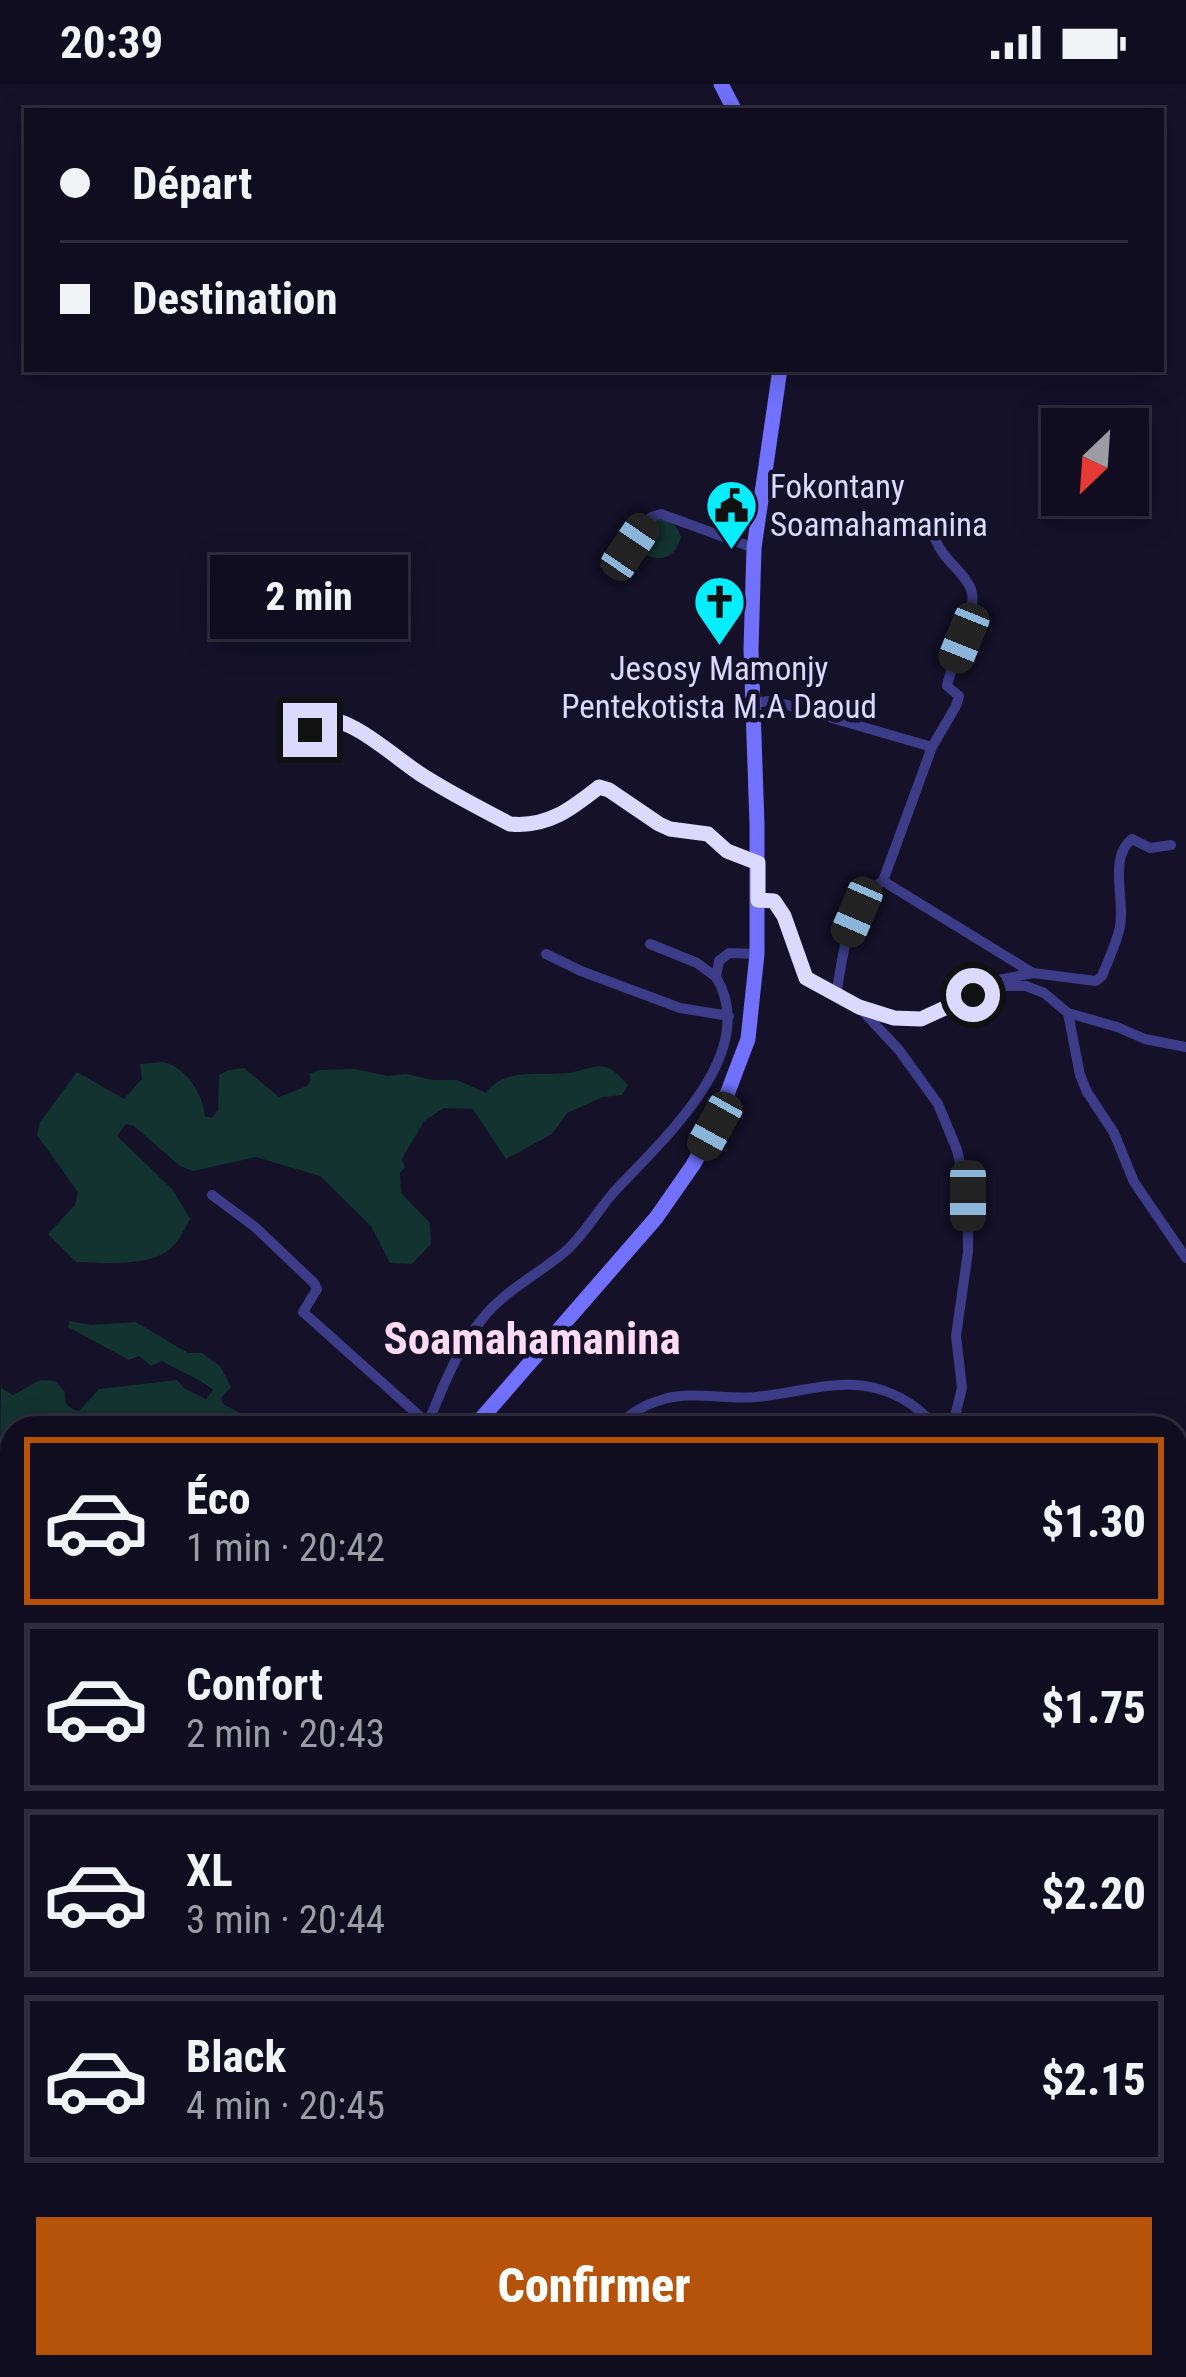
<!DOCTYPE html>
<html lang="fr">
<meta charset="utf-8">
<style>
:root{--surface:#0f0d1f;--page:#1d1b2c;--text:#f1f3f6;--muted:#9b9ca4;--line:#2f2d3d;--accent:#b45309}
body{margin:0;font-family:"Roboto Condensed",sans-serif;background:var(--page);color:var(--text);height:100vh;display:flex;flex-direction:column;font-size:45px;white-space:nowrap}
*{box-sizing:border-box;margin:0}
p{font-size:39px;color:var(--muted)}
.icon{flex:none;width:66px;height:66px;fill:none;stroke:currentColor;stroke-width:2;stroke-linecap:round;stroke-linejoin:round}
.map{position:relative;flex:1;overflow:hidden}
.side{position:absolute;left:0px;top:1332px;width:1188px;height:963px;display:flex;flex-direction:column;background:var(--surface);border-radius:36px 36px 0 0;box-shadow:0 6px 30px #0003,0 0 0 3px var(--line)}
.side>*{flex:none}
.top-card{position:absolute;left:24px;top:24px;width:1140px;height:264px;border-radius:0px;box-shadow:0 6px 30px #0003,0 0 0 3px var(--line);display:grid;align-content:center;height:264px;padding:0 36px;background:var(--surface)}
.needle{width:78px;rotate:205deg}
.buttons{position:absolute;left:1041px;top:324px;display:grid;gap:24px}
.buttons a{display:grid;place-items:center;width:108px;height:108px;border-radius:0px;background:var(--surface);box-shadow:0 6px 30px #0003,0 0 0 3px var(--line);font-size:60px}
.end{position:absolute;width:54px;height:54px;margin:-27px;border:15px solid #dcd9ff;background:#111;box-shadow:0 0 0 6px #111}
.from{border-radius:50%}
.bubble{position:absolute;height:84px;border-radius:0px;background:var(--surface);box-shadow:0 6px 30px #0003,0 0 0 3px var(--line);font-size:39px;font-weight:800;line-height:84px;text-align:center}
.car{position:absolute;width:36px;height:72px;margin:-36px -18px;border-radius:15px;box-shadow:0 0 9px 3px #0007;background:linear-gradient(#222 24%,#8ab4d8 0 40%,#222 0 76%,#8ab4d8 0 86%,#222 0)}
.top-card b{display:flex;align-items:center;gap:42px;height:114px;font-size:45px}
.top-card b+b{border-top:3px solid var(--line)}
.top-card i{width:30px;height:30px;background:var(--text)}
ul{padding:21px 0 0;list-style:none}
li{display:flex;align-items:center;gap:36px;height:168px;margin:0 24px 18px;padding:0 12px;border:6px solid var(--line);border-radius:0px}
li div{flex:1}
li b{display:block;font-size:45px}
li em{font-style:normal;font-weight:800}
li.current{border-color:var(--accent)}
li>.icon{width:108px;height:108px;stroke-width:1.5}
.button{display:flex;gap:24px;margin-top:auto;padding:24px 36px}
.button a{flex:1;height:138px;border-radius:0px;background:var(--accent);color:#fff;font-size:48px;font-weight:800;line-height:138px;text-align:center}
.status{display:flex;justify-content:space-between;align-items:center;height:84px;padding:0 60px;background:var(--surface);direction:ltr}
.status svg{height:33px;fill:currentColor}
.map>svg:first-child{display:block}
</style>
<div class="status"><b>20:39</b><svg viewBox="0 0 49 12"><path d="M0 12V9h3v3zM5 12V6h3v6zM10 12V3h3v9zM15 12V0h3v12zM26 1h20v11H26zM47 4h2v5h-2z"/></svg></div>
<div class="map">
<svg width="1186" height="2293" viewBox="0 0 1186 2293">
<rect width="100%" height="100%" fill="#141129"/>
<!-- green -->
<g fill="#133331">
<path d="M658,434C671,436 677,441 681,453C674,480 652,479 634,463L651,437Z"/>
<path d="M164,978C186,984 203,1009 205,1032L212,1034L218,1026L219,991L229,986L244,984L279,1013L307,1002L311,996L309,990L319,986L355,985L387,992L406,990L433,996H457L486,1009C504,983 541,992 568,989C580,988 594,980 606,983C615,986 621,994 628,1001L622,1011L603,1013L567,1029L552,1050L506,1075L473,1025L444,1024L424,1037L402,1075L405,1083L400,1089L401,1109L430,1139L431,1160L412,1180L390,1179L371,1142L320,1092L256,1073L193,1087L180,1082L134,1042L126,1040L117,1052L173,1106L190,1135C184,1146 177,1161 166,1168C146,1182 100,1179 76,1178L48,1150L75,1121L78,1108L37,1051L40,1038L77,988L124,1015L142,995L140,980Z"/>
<path d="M70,1237L91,1241L136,1238L188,1269H202L220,1282L231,1303L221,1314L223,1320L250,1334L285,1344H12V1373L0,1360L1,1304L13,1311L40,1296L55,1297L65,1308C64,1320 68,1324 79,1327L99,1305L177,1296L185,1305L206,1315L213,1306C198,1293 179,1288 162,1277L151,1282L139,1272L129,1276L68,1243Z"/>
<polygon points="228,2283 315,2283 312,2291 317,2293 205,2293"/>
</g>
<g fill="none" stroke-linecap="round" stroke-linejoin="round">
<!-- street -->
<g stroke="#3c3c88" stroke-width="10">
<polyline points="630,463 651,433 661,430 754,464"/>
<polyline points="754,619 769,617 787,621 932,663"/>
<path d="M308,665C310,649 310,640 327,634L365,651L421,691L510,740C547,744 572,725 599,703L609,706L659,740L670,745L708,750L727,767L757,779"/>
<polyline points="883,797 1033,889"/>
<polyline points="757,816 774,817 784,832 806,894 859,923 899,966 938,1020 957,1066 968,1112 968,1168 956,1252 962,1304 952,1344"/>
<polyline points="650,860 697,879 716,893"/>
<polyline points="546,870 581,887 680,924 729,932"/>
<path d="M989,898L1033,889L1096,897L1102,892C1108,877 1115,862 1119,847C1127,820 1107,774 1132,755L1150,764L1171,761"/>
<path d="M836,912C843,872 846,821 883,797L932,663L956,622L959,612L947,602C951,578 983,523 969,501C958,482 946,479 935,455"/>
<polyline points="864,924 894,934 921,935 973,911 1000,902 1026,902 1044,909 1068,929 1117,943 1145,955 1186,963"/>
<polyline points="1068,929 1080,991 1087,1008 1114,1049 1134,1098 1186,1174"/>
<polyline points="212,1111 255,1143 314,1199 317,1205 303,1228 433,1344"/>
<path d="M428,1339C443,1303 457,1265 483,1234C505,1206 541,1189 568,1165C586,1148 598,1126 614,1108C661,1057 762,969 716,893L719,877L729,869L757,870"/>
<path d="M618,1344C628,1329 647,1320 664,1315C694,1307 725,1316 756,1313C794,1310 837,1294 875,1304C901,1311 920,1323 936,1344"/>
<polyline points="856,1344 907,1344"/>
<polyline points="0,1435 12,1443"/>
<polyline points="0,1460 12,1460"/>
<polyline points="0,1858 12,1865"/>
</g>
<!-- secondary -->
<g stroke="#7171fe" stroke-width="15">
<polyline points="721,0 735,27"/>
<polyline points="473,1344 656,1134 693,1081 715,1042 748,955 757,870 757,740 751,565 754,464 780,285"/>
<polyline points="0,1995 12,1977"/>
</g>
</g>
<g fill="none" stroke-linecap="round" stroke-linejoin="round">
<!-- route -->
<path stroke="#dcd9ff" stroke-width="15" d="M310,646C315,639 316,635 325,635C354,634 400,678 425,693C452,710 481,725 510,740C547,744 571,725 599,703L609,706L659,740L670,745L708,750L727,767L758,779V816L774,817L784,832L806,894L859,923L894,934L921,935L973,911"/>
</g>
<!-- icons -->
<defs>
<symbol id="civic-pin" viewBox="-11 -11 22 30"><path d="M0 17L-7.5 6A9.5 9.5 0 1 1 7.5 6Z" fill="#06edfe" stroke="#141129"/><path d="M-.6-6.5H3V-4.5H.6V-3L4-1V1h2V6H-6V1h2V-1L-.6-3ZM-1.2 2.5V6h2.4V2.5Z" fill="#111"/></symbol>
<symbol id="church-pin" viewBox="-11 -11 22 30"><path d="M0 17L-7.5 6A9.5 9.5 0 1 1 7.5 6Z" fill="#06edfe" stroke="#141129"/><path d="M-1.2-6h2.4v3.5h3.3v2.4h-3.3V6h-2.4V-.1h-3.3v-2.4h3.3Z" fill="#111"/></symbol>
</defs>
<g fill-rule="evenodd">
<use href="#civic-pin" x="702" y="392" width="59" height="81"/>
<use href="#church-pin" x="690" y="488" width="59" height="81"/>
</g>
<g text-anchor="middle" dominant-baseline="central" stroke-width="9" stroke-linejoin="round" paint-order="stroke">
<!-- poi labels -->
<g font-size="33" fill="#dcd9ff" stroke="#141129" text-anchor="start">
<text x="770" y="402">Fokontany<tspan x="770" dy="38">Soamahamanina</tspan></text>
<text x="719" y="584" text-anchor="middle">Jesosy Mamonjy<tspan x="719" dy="38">Pentekotista M.A Daoud</tspan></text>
</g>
<!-- district labels -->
<g font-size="45" font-weight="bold" fill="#ffdbf3" stroke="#141129">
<text x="532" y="1254">Soamahamanina</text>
</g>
</g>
</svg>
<div class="buttons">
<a><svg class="needle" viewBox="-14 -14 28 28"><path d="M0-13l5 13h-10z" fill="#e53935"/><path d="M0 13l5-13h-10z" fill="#9b9ca4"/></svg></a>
</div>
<i class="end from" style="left:973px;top:911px"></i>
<i class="end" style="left:310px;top:646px"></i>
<div class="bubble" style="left:210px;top:471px;width:198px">2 min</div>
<i class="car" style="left:630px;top:463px;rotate:34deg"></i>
<i class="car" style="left:964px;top:554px;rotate:202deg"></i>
<i class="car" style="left:857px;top:828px;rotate:203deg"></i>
<i class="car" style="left:715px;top:1042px;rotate:209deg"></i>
<i class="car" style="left:968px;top:1112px;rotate:180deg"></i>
<div class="top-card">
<b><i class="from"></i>Départ</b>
<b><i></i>Destination</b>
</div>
<section class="side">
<ul>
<li class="current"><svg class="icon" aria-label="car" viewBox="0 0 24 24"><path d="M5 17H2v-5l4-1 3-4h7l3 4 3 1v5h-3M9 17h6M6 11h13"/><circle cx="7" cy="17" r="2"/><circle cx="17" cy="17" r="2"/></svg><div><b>Éco</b><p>1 min · 20:42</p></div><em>$1.30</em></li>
<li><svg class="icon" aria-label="car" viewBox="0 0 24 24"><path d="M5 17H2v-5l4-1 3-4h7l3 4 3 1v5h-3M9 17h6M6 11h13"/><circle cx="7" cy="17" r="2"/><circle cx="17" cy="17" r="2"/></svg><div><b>Confort</b><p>2 min · 20:43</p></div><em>$1.75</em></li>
<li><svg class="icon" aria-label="car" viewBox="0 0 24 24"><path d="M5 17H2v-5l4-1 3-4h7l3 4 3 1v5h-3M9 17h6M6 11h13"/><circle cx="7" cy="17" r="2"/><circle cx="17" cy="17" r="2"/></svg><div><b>XL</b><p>3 min · 20:44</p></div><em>$2.20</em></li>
<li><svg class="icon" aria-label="car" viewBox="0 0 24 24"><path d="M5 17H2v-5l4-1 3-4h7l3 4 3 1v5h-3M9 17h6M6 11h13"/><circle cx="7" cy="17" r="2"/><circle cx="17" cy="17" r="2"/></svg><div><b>Black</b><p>4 min · 20:45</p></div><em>$2.15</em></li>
</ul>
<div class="button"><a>Confirmer</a></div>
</section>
</div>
